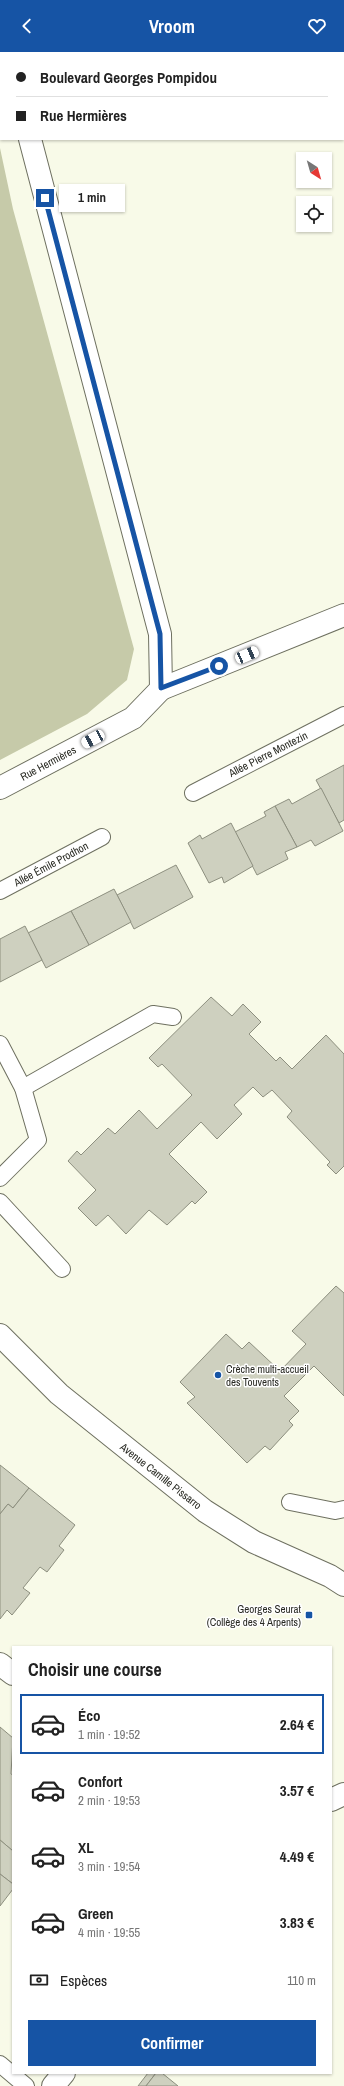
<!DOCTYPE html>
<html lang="fr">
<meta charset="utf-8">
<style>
:root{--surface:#fff;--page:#f2f2f2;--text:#222;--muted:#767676;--line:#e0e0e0;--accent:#1654a5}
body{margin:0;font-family:"Archivo Narrow",sans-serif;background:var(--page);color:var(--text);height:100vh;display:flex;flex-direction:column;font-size:15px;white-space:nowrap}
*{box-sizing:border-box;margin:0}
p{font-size:13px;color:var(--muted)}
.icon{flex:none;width:22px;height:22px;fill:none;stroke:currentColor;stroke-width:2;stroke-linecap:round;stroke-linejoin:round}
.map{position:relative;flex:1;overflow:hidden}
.drawer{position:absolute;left:12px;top:1594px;width:320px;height:428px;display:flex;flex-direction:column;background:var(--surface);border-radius:0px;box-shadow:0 1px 3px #0004}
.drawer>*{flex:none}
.guide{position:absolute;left:0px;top:0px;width:344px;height:88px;box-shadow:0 1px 3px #0004;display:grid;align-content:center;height:88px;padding:0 16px;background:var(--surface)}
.needle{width:26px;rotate:143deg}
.fabs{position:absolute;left:296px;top:100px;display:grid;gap:8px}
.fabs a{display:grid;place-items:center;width:36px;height:36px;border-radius:0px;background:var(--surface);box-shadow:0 1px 3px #0004;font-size:20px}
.end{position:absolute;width:18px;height:18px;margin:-9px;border:5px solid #1654a5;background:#fff;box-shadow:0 0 0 2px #fff}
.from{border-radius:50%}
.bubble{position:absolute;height:28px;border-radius:0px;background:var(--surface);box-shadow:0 1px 3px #0004;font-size:13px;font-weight:700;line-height:28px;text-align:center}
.car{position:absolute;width:12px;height:24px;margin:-12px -6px;border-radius:5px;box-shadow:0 0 3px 1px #0007;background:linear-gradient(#fff 24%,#345 0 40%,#fff 0 76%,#345 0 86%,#fff 0)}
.guide b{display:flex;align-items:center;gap:14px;height:38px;font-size:15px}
.guide b+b{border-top:1px solid var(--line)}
.guide i{width:10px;height:10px;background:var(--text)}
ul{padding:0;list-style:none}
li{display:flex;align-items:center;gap:12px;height:60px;margin:0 8px 6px;padding:0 8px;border:2px solid transparent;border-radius:0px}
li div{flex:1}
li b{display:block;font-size:15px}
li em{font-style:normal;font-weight:700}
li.active{border-color:var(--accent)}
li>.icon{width:36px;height:36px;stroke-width:1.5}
h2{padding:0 16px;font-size:18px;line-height:48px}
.pay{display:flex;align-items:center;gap:10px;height:44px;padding:0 16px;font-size:15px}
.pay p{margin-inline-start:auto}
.button{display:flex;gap:8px;margin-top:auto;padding:8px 16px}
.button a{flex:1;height:46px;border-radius:0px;background:var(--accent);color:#fff;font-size:16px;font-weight:700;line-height:46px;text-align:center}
header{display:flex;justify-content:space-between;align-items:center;height:52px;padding:0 16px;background:var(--accent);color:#fff;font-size:18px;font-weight:700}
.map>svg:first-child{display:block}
</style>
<header><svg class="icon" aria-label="back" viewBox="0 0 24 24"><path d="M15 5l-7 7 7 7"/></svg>Vroom<svg class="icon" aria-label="heart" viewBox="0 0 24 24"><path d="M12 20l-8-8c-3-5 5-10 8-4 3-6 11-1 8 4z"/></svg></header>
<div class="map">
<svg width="344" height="2034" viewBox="0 0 344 2034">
<rect width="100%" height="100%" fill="#f8fae8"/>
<!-- forest -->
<polygon fill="#c6caa9" points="0,96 13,157 134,597 127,628 87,662 0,708"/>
<!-- building -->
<g fill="#ced0bf" stroke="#8d8f7f">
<polygon points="344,713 344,768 339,771 316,728"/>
<polygon points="321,736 343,779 315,794 311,788 297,795 275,754 289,747 292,752"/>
<polygon points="275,754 297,795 285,800 288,807 257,823 235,780 266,764 264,760"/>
<polygon points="231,771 253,814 224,831 222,825 209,831 188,791 200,783 202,787"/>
<polygon points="176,813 193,845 134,877 117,843"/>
<polygon points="114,837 131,870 89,893 71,859"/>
<polygon points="71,859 89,893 46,916 28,881"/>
<polygon points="25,874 42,908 0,930 0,887"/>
<polygon points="211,945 232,964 243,952 261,970 249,982 276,1009 280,1005 292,1017 326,983 344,1002 344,1114 336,1122 327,1113 330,1110 287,1065 292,1059 272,1038 263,1045 253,1035 234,1053 242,1062 217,1087 201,1070 169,1102 207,1140 195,1152 192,1149 167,1173 149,1158 126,1182 108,1163 96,1174 78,1156 96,1138 68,1109 77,1099 81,1103 108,1076 115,1082 139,1058 157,1077 192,1043 162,1012 158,1015 149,1006"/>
<polygon points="336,1234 344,1241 344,1344 314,1314 284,1344 299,1359 289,1369 293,1373 270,1398 265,1394 247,1411 187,1351 195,1345 180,1330 226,1282 242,1297 249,1290 280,1319 306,1292 292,1279"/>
<polygon points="0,1413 29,1436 13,1456 8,1452 0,1462"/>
<polygon points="29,1436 75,1473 59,1494 64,1498 47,1520 40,1515 23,1536 30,1541 12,1563 7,1558 0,1567 0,1462 8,1452 13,1456"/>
<polygon points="0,1675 13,1686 11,1722 13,1723 13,1799 0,1788"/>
<polygon points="0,1788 13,1799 13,1832 0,1822"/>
<polygon points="0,1822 13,1832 13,1837 0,1854"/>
<polygon points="148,2021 156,2021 146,2034 138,2034"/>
<polygon points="156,2021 162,2021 178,2034 146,2034"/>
</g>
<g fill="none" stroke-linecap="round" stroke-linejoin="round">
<defs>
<g id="lane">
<polyline points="193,741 344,663"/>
<polyline points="0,839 102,785"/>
<polyline points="0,992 23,1036 38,1088 0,1126"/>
<polyline points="23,1036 153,962 173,965"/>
<polyline points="0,1150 62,1217"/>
<polyline points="290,1450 335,1459 344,1457"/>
<polyline points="0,2012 26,2034"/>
</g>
<g id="street">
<polyline points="0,1612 13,1622"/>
<polyline points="331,1748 344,1742"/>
<polyline points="53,2034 64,2021"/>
</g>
<g id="secondary">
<polyline points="6,0 6,1"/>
<polyline points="161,637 344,563"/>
<polyline points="0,736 133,666 161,637 160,582 30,87"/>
<polyline points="0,1283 59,1342 205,1459 254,1490 330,1524 344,1533"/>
</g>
</defs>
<!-- lane casing -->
<use href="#lane" stroke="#6e7060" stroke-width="18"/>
<!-- street casing -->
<use href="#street" stroke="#6e7060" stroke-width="24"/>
<!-- secondary casing -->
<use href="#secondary" stroke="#6e7060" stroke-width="24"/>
<!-- lane -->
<use href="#lane" stroke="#fff" stroke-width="16"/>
<!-- street -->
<use href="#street" stroke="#fff" stroke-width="22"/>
<!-- secondary -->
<use href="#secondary" stroke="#fff" stroke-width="22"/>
</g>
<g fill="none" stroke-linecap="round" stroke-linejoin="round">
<!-- route -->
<polyline stroke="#1654a5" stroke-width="5" points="45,146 160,582 161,636 219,614"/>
</g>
<!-- markers -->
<g fill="#1654a5" stroke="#fff" stroke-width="1.5">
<circle cx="218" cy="1323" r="4"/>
<rect x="305" y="1559" width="8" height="8" rx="2"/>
</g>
<g text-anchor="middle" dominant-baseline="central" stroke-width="3" stroke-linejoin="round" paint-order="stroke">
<!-- street labels -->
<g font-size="11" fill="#282922" stroke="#fff">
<text transform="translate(268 702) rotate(-27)">Allée Pierre Montezin</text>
<text transform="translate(48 711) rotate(-28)">Rue Hermières</text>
<text transform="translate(51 812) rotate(-28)">Allée Émile Prodhon</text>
<text transform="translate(161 1424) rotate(38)">Avenue Camille Pissarro</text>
</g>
<!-- poi labels -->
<g font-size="11" fill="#282922" stroke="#fff" text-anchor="start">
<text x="226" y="1317">Crèche multi-accueil<tspan x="226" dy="13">des Touvents</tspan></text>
<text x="301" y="1557" text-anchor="end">Georges Seurat<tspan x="301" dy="13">(Collège des 4 Arpents)</tspan></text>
</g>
</g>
</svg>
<div class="fabs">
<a><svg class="needle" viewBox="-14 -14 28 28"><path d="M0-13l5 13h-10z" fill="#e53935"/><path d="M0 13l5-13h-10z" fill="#767676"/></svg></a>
<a><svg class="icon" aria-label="locate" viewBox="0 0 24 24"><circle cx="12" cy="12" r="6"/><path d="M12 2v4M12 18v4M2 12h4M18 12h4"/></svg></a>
</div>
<i class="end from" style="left:219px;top:614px"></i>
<i class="end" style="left:45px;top:146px"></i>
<div class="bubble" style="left:59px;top:132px;width:66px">1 min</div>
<i class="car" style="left:247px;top:603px;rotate:67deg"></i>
<i class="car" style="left:93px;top:687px;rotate:242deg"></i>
<div class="guide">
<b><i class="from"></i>Boulevard Georges Pompidou</b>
<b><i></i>Rue Hermières</b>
</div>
<section class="drawer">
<h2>Choisir une course</h2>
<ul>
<li class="active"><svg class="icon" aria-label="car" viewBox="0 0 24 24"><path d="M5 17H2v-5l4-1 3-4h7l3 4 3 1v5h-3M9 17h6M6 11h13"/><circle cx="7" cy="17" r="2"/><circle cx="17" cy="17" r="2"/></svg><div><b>Éco</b><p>1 min · 19:52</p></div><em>2.64 €</em></li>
<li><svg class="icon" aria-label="car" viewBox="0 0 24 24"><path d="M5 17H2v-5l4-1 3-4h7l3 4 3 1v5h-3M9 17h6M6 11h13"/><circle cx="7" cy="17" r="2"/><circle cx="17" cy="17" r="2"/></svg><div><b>Confort</b><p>2 min · 19:53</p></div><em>3.57 €</em></li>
<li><svg class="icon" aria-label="car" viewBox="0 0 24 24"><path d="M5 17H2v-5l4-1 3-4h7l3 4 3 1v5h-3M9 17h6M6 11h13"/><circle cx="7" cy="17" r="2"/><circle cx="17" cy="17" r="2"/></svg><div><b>XL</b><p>3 min · 19:54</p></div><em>4.49 €</em></li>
<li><svg class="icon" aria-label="car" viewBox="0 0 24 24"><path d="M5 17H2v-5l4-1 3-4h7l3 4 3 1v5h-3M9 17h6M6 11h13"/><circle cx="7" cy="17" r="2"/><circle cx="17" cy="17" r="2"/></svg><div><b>Green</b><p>4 min · 19:55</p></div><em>3.83 €</em></li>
</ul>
<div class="pay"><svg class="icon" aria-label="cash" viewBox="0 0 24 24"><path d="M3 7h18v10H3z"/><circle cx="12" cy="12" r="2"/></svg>Espèces<p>110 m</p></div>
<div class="button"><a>Confirmer</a></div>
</section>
</div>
